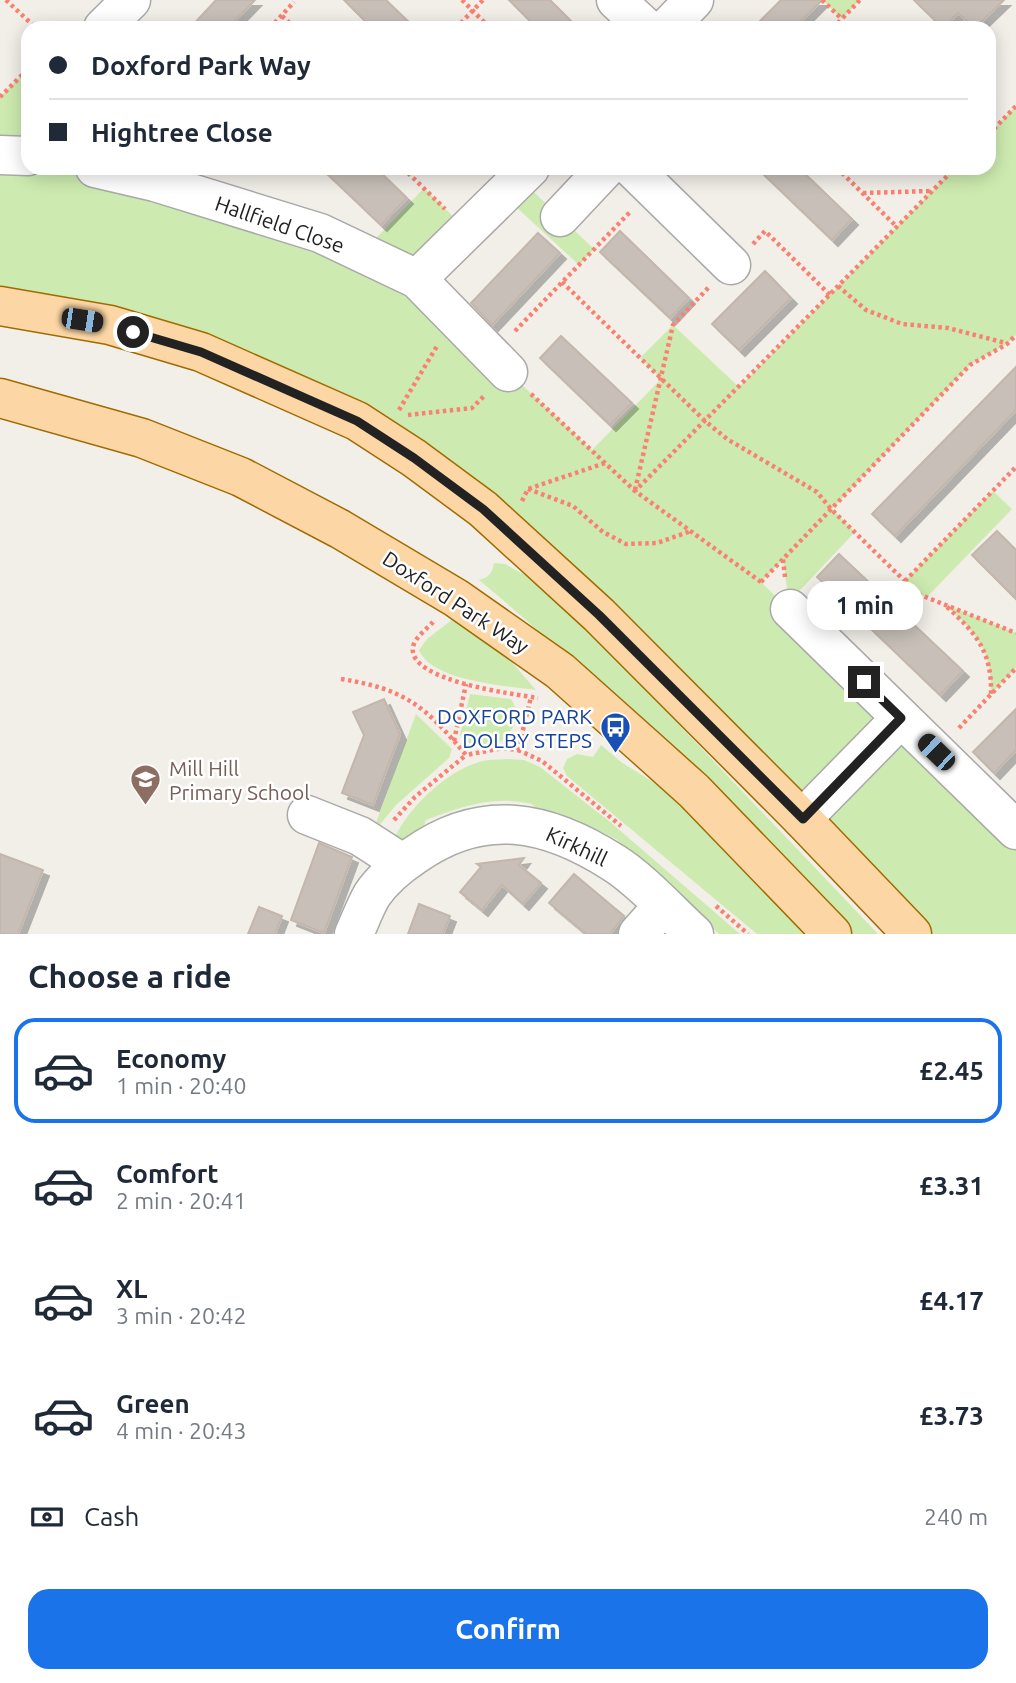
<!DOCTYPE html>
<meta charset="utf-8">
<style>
:root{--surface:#fff;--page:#f6f6f7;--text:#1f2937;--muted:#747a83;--line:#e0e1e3;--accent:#1a73e8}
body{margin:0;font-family:Ubuntu,sans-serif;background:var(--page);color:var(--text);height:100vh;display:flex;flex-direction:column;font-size:26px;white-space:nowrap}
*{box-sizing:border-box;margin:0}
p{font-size:23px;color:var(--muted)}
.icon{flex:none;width:38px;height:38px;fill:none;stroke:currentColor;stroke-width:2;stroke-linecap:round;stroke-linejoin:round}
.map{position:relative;height:934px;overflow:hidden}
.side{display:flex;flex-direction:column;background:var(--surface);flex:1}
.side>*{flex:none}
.hud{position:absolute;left:21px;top:21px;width:975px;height:154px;border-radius:21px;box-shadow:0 4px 18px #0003;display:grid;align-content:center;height:154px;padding:0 28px;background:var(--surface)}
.end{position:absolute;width:32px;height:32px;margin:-16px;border:9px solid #222;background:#fff;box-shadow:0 0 0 4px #fff}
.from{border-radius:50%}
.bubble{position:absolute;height:49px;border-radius:21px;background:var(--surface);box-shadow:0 4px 18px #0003;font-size:23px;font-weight:700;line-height:49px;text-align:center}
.car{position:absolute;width:21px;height:42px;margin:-21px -10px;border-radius:9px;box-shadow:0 0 5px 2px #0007;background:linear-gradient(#222 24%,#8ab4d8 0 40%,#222 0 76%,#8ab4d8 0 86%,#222 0)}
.hud b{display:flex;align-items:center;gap:24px;height:66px;font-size:26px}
.hud b+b{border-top:2px solid var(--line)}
.hud i{width:18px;height:18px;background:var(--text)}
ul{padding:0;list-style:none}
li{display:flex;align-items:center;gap:21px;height:105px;margin:0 14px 10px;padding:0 14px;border:4px solid transparent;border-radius:21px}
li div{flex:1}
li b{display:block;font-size:26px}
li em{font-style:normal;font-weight:700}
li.on{border-color:var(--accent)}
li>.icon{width:63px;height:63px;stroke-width:1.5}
h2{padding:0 28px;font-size:32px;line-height:84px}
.pay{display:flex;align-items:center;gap:18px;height:77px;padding:0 28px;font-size:26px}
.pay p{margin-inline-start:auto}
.button{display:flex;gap:14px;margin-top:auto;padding:14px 28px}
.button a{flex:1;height:80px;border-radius:21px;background:var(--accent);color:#fff;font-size:28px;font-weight:700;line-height:80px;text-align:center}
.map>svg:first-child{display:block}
</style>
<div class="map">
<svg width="1016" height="934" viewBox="0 0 1016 934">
<defs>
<filter id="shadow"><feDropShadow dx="6" dy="6" stdDeviation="0" flood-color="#0004"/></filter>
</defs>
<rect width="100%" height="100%" fill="#f2efe9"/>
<!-- grass -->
<g fill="#cdebb0">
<polygon points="822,0 859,0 859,1 842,19"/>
<polygon points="28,69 28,168 138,168 362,253 424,188 467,230 418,279 508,372 592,450 661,379 640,358 673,325 739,387 955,168 989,168 989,134 1016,106 1016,335 1007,344 970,365 832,509 855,532 789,602 783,560 761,582 1011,826 1016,822 1016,934 912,934 802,819 357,421 0,306 0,97"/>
<polygon points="520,179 594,249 579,265 503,195"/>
<polygon points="993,491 1012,509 927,597 918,594 905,581"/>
<path d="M494,563L505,564L532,579L586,627L878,934H850C729,814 611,689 479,580C489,577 492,574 494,563Z"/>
<path d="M944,604L1016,633V668L991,694C992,649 976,633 944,604Z"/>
<path d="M453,619L509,659L536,690C507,686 431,681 419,650L427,639Z"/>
<path d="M470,694L511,699C531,728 485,767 460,735Z"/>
<polygon points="416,714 452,749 449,758 396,805 372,834"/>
<polygon points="601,745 621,762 685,802 809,934 757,934 567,776 563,768 567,759 577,754 593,757"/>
<path d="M507,759L524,760L540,767L609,821L740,934H719L616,839L575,819L538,811L532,804C494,795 461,807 426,820L423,829L399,841L395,837C410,806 446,772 479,762C488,759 498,760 507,759Z"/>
</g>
<!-- building -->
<g fill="#c7bfb8" stroke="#c4b6ab" stroke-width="2" filter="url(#shadow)">
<polygon points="216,0 255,0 228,28 190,28"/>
<polygon points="344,0 386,0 415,28 372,28"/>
<polygon points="509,0 550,0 578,28 537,28"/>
<polygon points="781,0 822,0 794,28 753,28"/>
<polygon points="914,0 1004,0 975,28 958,13 943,28"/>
<polygon points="321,168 376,168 407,198 381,225"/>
<polygon points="757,168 799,168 852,219 832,240"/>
<polygon points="620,231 689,298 670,318 600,252"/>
<polygon points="538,233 560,253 492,325 471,303"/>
<polygon points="765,271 791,298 739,350 712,324"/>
<polygon points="561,336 632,403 610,425 540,358"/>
<polygon points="1016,367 1016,410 895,536 872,514"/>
<polygon points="997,531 1016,550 1016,599 972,555"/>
<polygon points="839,554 963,671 940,695 817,577"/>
<polygon points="384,699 400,734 373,805 342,793 364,735 353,712"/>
<polygon points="1016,709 1016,750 994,773 973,752"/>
<polygon points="319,843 352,857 324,933 291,920"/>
<polygon points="0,854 43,870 18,934 0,934"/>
<polygon points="524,858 519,865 541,883 523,904 502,885 482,910 460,892 481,867 477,864"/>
<polygon points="574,874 624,916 610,934 586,934 549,903"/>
<polygon points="419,904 450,916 443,934 408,934"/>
<polygon points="259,907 282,916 275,934 248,934"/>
</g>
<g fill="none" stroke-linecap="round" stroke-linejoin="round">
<defs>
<g id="minor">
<polyline points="616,0 646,28"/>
<polyline points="103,28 131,0"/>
<polyline points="667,28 694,0"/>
<polyline points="0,155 28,156"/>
<polyline points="95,168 155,182 320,233 417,279 508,372"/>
<polyline points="632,168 731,265"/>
<polyline points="560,217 606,168"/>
<polyline points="417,279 530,168"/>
<polyline points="790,609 1016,830"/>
<polyline points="307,815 360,836 402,863"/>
<polyline points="802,819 901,718"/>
<path d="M354,934C360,921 365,907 372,895C382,880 400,865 415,855C483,807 547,820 614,863C640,879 671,913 694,934"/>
<polyline points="638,934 663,906"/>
</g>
<g id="major">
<polyline points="0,306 110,325 201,352 357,421 414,458 483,509 599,615 802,819 912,934"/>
<polyline points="0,398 142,438 241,477 340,529 456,598 560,671 645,747 694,791 832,934"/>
</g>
</defs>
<!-- minor casing -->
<use href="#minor" stroke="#a9a9a9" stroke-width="41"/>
<!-- major casing -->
<use href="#major" stroke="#a06b00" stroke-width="41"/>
<!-- path -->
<g stroke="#fa8072" stroke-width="4.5" stroke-dasharray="3.5 3.5" stroke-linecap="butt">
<polyline points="6,0 36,28"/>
<polyline points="462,0 490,28"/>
<polyline points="822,0 842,19"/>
<polyline points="282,16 295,28"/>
<polyline points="270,28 294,2"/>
<polyline points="456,28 483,0"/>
<polyline points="833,28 860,0"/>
<polyline points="0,97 28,69"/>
<polyline points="989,134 1016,106"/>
<polyline points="403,168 445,209"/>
<polyline points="837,168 897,227"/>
<polyline points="863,193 931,191"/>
<polyline points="753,244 765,231 830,295"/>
<polyline points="562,282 705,421 727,439 817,492 831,509 918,594 1016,633"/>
<polyline points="838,286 866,310 902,324 948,328 1006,343"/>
<polyline points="515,331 630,212"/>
<polyline points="531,394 635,491"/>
<polyline points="399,410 437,346"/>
<polyline points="408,415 472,408 485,395"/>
<polyline points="528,489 573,506 603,532 626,544 657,543 691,531"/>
<polyline points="635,490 673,325 709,287"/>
<polyline points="522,501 528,489 605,463"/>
<polyline points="785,577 783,559 970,365 1007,344 1016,335"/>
<polyline points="905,581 1016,467"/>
<polyline points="761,582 635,491 955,168"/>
<polyline points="761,582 783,559"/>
<path d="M947,607C977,634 992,652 991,694"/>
<path d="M433,622C427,629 415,637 413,647C407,681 514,694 538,698"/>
<path d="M341,679C405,689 425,706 466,755L503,748L518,750L531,697"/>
<polyline points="959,728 1016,668"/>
<polyline points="454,741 466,684"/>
<polyline points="518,750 542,761 621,826"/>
<polyline points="394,820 415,797 466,755"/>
<polyline points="716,906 748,934"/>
</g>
<!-- minor -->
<use href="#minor" stroke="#fff" stroke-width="38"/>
<!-- major -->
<use href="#major" stroke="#fcd6a4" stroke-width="38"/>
</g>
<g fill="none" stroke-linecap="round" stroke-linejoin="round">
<!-- route -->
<polyline stroke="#222" stroke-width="9" points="133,332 201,352 357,421 414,458 483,509 599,615 803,819 901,718 864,682"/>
</g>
<!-- icons -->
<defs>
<symbol id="bus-pin" viewBox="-11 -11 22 30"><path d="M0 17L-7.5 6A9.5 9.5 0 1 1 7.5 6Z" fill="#1a4fb4" stroke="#fff"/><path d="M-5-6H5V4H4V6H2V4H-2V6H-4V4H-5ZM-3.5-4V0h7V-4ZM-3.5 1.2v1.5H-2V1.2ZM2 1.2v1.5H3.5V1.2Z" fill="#fff"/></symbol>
<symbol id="school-pin" viewBox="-11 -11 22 30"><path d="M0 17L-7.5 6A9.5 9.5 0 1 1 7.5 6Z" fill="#8d6e63" stroke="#fff"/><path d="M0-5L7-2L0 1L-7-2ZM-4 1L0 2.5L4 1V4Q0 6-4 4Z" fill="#fff"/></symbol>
</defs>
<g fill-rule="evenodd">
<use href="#bus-pin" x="598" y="710" width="35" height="47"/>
<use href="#school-pin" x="128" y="762" width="35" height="47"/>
</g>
<g text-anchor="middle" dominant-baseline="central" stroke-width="5" stroke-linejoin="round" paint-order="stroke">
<!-- street labels -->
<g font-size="21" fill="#222" stroke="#fff">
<text transform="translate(280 224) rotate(19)">Hallfield Close</text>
<text transform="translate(456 602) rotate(33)">Doxford Park Way</text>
<text transform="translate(577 846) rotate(25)">Kirkhill</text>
</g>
<!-- transit labels -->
<g font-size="21" fill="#164399" stroke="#fff" text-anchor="end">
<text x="592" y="716">DOXFORD PARK<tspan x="592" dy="24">DOLBY STEPS</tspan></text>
</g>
<!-- education labels -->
<g font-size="21" fill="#785e54" stroke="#fff" text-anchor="start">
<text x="169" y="768">Mill Hill<tspan x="169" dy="24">Primary School</tspan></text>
</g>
</g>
</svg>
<i class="end from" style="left:133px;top:332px"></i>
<i class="end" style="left:864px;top:682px"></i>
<div class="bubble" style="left:807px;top:581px;width:116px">1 min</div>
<i class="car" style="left:82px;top:320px;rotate:99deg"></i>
<i class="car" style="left:936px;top:752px;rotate:314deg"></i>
<div class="hud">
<b><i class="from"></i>Doxford Park Way</b>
<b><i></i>Hightree Close</b>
</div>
</div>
<section class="side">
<h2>Choose a ride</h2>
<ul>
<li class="on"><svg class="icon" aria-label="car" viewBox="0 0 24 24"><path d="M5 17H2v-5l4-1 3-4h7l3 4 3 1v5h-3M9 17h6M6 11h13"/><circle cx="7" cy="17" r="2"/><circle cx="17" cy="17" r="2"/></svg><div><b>Economy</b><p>1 min · 20:40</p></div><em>£2.45</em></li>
<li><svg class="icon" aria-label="car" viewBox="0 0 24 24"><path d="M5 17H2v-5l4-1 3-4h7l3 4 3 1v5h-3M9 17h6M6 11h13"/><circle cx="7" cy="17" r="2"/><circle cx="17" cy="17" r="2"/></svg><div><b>Comfort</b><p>2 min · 20:41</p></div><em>£3.31</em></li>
<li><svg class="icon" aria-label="car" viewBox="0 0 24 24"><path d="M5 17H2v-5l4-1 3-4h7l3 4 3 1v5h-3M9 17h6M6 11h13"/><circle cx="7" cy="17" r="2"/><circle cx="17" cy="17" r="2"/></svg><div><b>XL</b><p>3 min · 20:42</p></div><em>£4.17</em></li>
<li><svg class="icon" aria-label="car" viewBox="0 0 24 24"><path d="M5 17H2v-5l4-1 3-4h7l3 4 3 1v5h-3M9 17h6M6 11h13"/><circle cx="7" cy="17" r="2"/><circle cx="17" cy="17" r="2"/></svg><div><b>Green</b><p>4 min · 20:43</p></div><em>£3.73</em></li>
</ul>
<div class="pay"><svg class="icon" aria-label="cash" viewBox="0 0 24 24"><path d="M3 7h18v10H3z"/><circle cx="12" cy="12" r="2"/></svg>Cash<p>240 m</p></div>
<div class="button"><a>Confirm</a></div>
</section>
